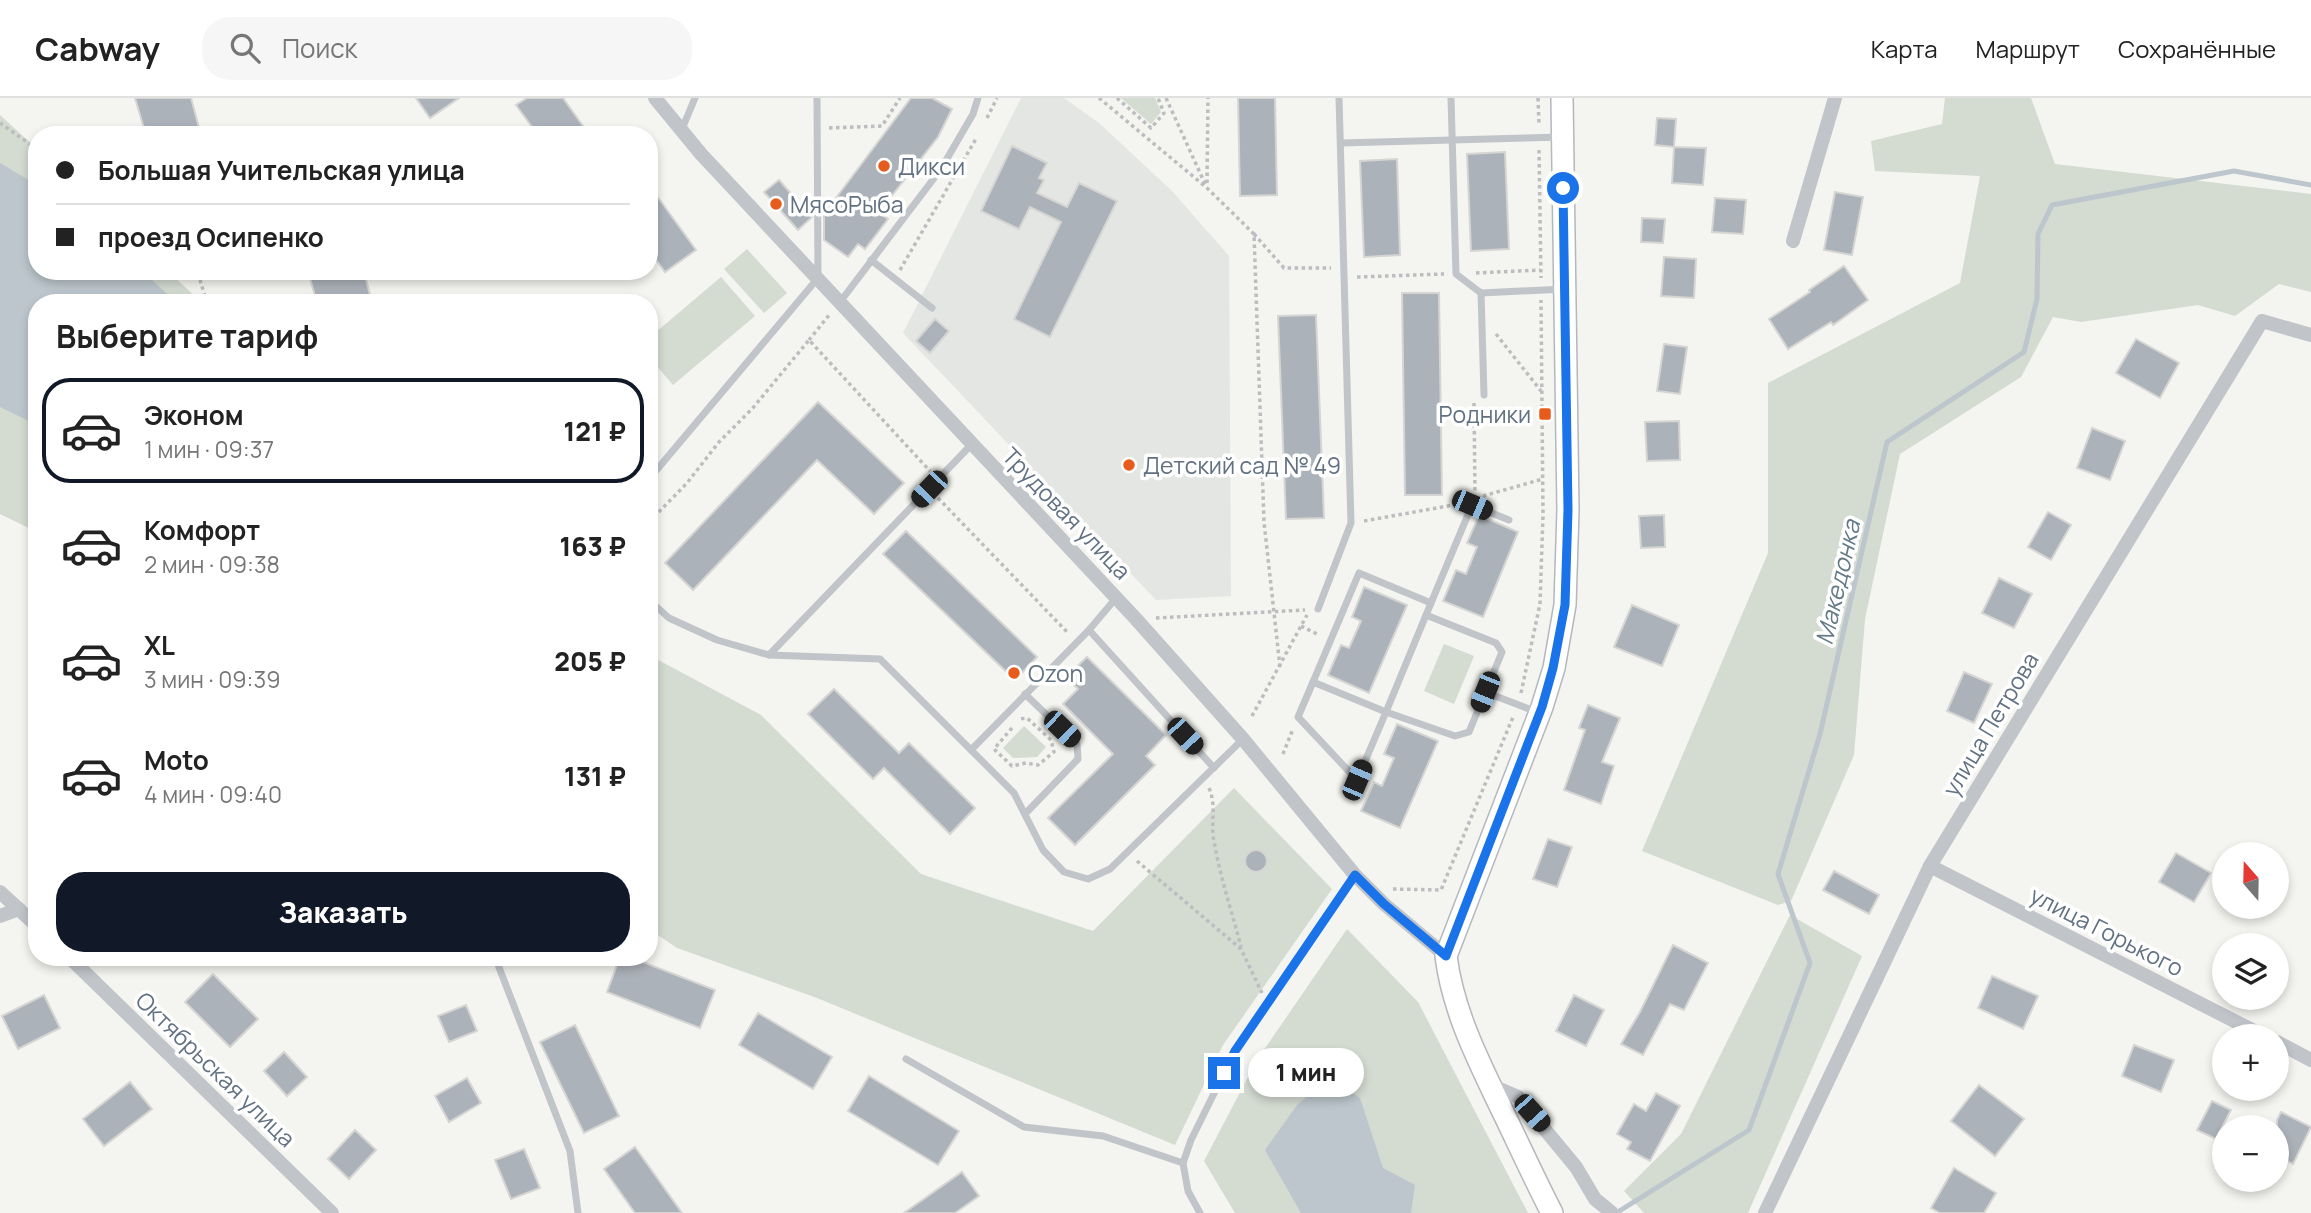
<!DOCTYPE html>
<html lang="ru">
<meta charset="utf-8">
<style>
:root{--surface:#fff;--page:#f6f6f6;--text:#222;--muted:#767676;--line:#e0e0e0;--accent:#111827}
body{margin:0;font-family:Manrope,sans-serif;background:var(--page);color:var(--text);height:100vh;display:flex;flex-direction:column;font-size:26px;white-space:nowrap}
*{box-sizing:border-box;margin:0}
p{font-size:23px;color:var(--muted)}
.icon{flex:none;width:38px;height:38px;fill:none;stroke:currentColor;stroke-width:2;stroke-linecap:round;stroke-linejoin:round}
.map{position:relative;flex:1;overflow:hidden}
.details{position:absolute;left:28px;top:196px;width:630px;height:672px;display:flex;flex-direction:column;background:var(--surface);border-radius:28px;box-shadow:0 4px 10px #0003}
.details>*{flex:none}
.hud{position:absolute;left:28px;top:28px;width:630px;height:154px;border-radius:28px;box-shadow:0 4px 10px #0003;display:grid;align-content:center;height:154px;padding:0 28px;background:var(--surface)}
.needle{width:46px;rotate:340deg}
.controls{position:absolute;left:2212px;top:744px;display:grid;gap:14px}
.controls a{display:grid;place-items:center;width:77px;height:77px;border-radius:50%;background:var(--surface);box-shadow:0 4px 10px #0003;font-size:35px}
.end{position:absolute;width:32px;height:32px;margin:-16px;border:9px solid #1a73e8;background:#fff;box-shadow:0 0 0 4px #fff}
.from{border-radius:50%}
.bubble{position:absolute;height:49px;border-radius:24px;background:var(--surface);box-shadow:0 4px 10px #0003;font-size:23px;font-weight:800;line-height:49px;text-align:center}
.car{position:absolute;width:21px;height:42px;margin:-21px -10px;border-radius:9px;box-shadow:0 0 5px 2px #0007;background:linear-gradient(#222 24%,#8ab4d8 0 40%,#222 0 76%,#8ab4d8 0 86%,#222 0)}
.hud b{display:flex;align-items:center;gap:24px;height:66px;font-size:26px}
.hud b+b{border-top:2px solid var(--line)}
.hud i{width:18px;height:18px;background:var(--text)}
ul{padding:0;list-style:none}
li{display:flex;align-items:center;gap:21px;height:105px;margin:0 14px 10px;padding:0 14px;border:4px solid transparent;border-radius:28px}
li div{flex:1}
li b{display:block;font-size:26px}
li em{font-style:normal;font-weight:800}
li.on{border-color:var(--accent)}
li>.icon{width:63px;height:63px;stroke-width:1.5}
h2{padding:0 28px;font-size:32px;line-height:84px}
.cta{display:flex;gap:14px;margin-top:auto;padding:14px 28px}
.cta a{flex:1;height:80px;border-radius:28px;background:var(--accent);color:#fff;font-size:28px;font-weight:800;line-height:80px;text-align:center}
header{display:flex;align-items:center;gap:42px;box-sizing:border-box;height:98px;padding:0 35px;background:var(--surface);border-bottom:2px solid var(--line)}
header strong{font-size:33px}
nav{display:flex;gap:38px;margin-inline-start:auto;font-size:24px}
.search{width:490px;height:63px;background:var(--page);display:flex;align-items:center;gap:18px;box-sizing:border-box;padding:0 24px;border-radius:28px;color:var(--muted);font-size:26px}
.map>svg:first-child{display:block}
</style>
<header>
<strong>Cabway</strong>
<div class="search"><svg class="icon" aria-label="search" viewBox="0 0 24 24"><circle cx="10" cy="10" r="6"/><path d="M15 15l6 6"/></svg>Поиск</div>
<nav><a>Карта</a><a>Маршрут</a><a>Сохранённые</a></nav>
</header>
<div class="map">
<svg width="2311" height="1115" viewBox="0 0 2311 1115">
<rect width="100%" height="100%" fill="#f4f4f0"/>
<!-- built -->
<polygon fill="#e4e6e3" points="1021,0 1064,0 1099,25 1172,93 1229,158 1231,498 1156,502 903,235"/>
<!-- green -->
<g fill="#d4dbd1">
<polygon points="1121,0 1155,0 1161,14 1151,26"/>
<polygon points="1945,0 2031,0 2055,66 2311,96 2311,194 2279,186 2235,218 2198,207 2081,224 2053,219 2021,279 1900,356 1865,521 1854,657 1791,803 1778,807 1642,753 1768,455 1768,285 1960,185 1980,78 1875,73 1871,43 1942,26"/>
<polygon points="0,17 37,51 37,173 168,173 202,205 37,205 37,434 0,416"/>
<polygon points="747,151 787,195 764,215 724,171"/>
<polygon points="721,179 755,218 673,287 649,259 649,240"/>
<polygon points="1444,546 1474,558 1454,606 1424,593"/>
<polygon points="649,557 761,617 921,776 1093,833 1234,690 1332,791 1223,947 1175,1047 817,900 677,850 649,831"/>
<polygon points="1024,628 1046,649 1037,659 1013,660 1003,650"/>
<polygon points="1790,817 1862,858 1748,1115 1644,1115 1624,1093 1681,1036"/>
<polygon points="1347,831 1418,904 1528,1115 1235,1115 1204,1063 1257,962"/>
</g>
<!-- water -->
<g fill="#bcc6cc">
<polygon points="0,65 37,87 37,173 142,173 177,205 37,205 37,327 0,309"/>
<polygon points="1330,979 1360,1000 1383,1070 1415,1087 1411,1115 1301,1115 1265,1052 1297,1007"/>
</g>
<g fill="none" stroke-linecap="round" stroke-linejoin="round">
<!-- stream -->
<polyline stroke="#bcc6cc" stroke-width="5" points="1616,1115 1749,1032 1810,865 1778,776 1820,636 1887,344 2024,254 2037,201 2038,136 2052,107 2234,73 2311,87"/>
</g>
<!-- building -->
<g fill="#acb2b9" stroke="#d5d5d3" stroke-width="2">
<polygon points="135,0 191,0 201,37 146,37"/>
<polygon points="416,0 459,0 430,20"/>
<polygon points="527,0 563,0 583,28 572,37 538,37 516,7"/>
<polygon points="911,0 932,0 952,11 938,39 879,114 888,121 865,151 858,146 848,159 824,142 824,116"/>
<polygon points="1238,0 1275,0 1277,97 1240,98"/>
<polygon points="1657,20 1676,21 1674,49 1655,47"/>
<polygon points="1012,48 1047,65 1039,80 1044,82 1037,95 1067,109 1079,85 1117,103 1050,239 1014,221 1061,124 1030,109 1019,131 981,113"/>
<polygon points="1674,49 1706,50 1703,87 1672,85"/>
<polygon points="1505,54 1509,151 1471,153 1467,56"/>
<polygon points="1397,61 1400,157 1364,159 1360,63"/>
<polygon points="779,82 812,119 798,132 764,94"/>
<polygon points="649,87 696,152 665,174 649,152"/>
<polygon points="1835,94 1863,99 1852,157 1824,152"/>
<polygon points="1715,100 1746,102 1743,136 1712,134"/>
<polygon points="1642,120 1665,121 1663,145 1641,144"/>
<polygon points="1664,159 1696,161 1694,200 1661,198"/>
<polygon points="1844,168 1868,202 1833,227 1831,224 1788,251 1769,221 1810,194 1809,192"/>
<polygon points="308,173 364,173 372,205 317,205"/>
<polygon points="1402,195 1439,195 1442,397 1405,397"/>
<polygon points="1316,217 1324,420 1286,421 1278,218"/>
<polygon points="935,221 949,233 930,255 916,243"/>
<polygon points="2136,241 2179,265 2160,300 2116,275"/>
<polygon points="1664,246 1687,249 1680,296 1657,293"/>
<polygon points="818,304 904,385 874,416 817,362 693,492 665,465"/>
<polygon points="1679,323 1680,362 1647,363 1645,324"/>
<polygon points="2092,330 2125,343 2110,382 2077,370"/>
<polygon points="2048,414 2071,427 2051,462 2028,449"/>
<polygon points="1479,417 1518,434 1483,519 1443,503 1456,472 1466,476 1477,449 1467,445"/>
<polygon points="1664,417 1665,449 1641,450 1639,418"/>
<polygon points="906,433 1037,559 1015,582 883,456"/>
<polygon points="1999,480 2032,496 2014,530 1982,515"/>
<polygon points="1364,489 1407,507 1369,595 1328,577 1341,547 1349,550 1361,523 1352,519"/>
<polygon points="1632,507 1679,527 1662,568 1614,549"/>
<polygon points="1087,559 1166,637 1146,658 1155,667 1075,747 1048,720 1113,656 1063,606 1078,591 1066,579"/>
<polygon points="1964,574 1992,586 1974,625 1947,613"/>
<polygon points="834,591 899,655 909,645 975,710 950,736 884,670 873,681 808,616"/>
<polygon points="1588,607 1620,620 1602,664 1614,668 1601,706 1564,692 1585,632 1579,630"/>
<polygon points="1397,626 1438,643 1400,730 1361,713 1374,684 1382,688 1394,660 1384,656"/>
<polygon points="1548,741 1572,749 1557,789 1533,781"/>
<circle cx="1256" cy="763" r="11"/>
<polygon points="2176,755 2211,775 2194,804 2159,784"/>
<polygon points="1834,773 1879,797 1869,816 1823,792"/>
<polygon points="1673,847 1708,865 1684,912 1670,906 1643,957 1621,946 1640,914"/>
<polygon points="620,859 630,859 715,892 700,930 607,894"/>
<polygon points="213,876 258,921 230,949 185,904"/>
<polygon points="1992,878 2038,898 2023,931 1978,910"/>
<polygon points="44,897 60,930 18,951 2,918"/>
<polygon points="1574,897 1604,912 1586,948 1556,933"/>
<polygon points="466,907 477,933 449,944 438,918"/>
<polygon points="758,915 832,959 813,991 739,947"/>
<polygon points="575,927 619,1018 584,1035 540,944"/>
<polygon points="2134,947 2174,962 2161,994 2122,978"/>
<polygon points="284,954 307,979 287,998 264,973"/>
<polygon points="869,978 959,1033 938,1067 848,1013"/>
<polygon points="467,980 481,1005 449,1024 435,998"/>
<polygon points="130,984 152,1011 104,1048 83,1021"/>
<polygon points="1979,987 2024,1021 1995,1058 1951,1023"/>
<polygon points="1656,995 1680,1008 1650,1063 1627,1051 1631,1044 1617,1036 1634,1006 1646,1013"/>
<polygon points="2212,1003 2231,1012 2216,1041 2197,1032"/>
<polygon points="2281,1014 2311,1029 2293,1066 2277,1058 2277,1022"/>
<polygon points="355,1032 376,1052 349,1081 328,1061"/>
<polygon points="635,1049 682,1115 635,1115 604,1071"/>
<polygon points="524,1051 540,1090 511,1101 495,1062"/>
<polygon points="1954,1070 1996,1095 1984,1115 1940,1115 1931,1110"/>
<polygon points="962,1074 979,1098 955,1115 904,1115"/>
</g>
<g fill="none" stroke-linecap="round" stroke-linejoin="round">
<defs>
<path id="secondary" d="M1552,1115C1535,1082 1519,1047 1503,1014C1479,964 1453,914 1446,858L1542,609L1554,570L1565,507L1568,412L1562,0"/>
</defs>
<!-- secondary casing -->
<use href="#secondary" stroke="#b3b8bd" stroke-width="24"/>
<!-- path -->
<g stroke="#bbbdbf" stroke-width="3.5" stroke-dasharray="3.5 3.5" stroke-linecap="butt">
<polyline points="1099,0 1207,90 1254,136"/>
<polyline points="1117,0 1151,30 1164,15 1158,0"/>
<polyline points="1166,0 1206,88"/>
<polyline points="1538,0 1539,26"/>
<polyline points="987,20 997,0"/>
<polyline points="0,25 37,51"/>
<polyline points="829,30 882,28 900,0"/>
<polyline points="1539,52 1541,180"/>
<polyline points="1207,85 1208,0"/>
<polyline points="900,172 977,39"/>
<polyline points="189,173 200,182 207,205"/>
<polyline points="1476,175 1540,172"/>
<polyline points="1357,179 1444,176"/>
<polyline points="1496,236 1541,293"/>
<polyline points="809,242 830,216"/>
<polyline points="1474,305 1475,395"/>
<polyline points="1483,398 1543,381"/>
<polyline points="938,400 1069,536"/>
<polyline points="1364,423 1459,406"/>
<polyline points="649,424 687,385 719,344 752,311 809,242 930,373"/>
<polyline points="1156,520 1305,512"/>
<polyline points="1301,528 1319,537"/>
<polyline points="1280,569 1264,424 1254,136 1284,170 1331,170"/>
<polyline points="1521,595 1540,506 1543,417 1541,202"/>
<polyline points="1252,618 1307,517"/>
<polyline points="1012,630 994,651 1012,668 1026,665 1038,667 1054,654 1051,642 1027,620 1020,621"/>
<polyline points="1283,656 1293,631"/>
<path d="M1209,690C1217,708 1210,725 1214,743C1220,779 1232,814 1241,849"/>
<polyline points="1137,763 1241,851 1262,895"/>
<polyline points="1393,791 1441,792 1513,619"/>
</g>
<!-- service -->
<g stroke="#c1c4c8" stroke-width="7">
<polyline points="1451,0 1456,176 1481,195 1564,191"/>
<polyline points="682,31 695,0"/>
<polyline points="1341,45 1562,39"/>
<polyline points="871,162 932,210"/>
<polyline points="1481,195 1484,297"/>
<polyline points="840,204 941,71 973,16 978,0"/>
<polyline points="649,381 818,180 817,0"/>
<polygon points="1359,475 1431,505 1386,614 1313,584"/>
<polyline points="649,502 669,520 717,542 769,557 880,561 971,652 1089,532 1116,500"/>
<polyline points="1431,505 1472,407 1509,422"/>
<polyline points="1318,511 1351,425 1339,0"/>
<polyline points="1089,532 1214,670"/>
<polyline points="769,557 971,347"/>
<polyline points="1313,584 1298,619 1357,682 1386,614 1455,638 1469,634 1502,554 1496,545 1426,517"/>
<polyline points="1485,594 1537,614"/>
<polyline points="971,652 1014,695 1043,752 1064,774 1088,781 1110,771 1243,641"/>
<polyline points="1025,716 1078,661 1077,646 1025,596"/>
<polyline points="495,859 570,1053 578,1115"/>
<polyline points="906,961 1024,1029 1103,1038 1183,1065"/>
<polyline points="1200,1115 1188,1093 1183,1065 1191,1042 1235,953 1355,777"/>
</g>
<!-- minor -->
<g stroke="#c1c4c8" stroke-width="14">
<polyline points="655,0 701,56 1136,521 1243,641 1355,777 1384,806 1446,858"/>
<polyline points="1793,143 1835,0"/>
<polyline points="1930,768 2264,938"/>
<polyline points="0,794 37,828"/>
<polyline points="0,818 19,811"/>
<polyline points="69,859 332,1115"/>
<polyline points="2277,944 2311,962"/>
<polyline points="1490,987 1518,999 1576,1069 1595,1101 1612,1115"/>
<polyline points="1765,1115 1930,768 2262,223 2311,237"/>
</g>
<!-- secondary -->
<use href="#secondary" stroke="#fff" stroke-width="21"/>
</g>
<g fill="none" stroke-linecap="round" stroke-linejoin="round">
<!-- route -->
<polyline stroke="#1a73e8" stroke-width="9" points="1224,975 1235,953 1355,777 1384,806 1446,858 1542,609 1553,570 1565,507 1568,412 1563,90"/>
</g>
<!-- markers -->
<g fill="#e75c1d" stroke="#fff" stroke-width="2.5">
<circle cx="884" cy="68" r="7"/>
<circle cx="776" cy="106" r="7"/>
<rect x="1538" y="309" width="14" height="14" rx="3.5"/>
<circle cx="1129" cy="367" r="7"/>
<circle cx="1014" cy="575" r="7"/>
</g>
<g text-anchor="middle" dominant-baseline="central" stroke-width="7" stroke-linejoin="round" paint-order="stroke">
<!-- poi labels -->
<g font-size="23" fill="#627182" stroke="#fff" text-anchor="start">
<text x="898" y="68">Дикси</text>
<text x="790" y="106">МясоРыба</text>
<text x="1531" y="316" text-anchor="end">Родники</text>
<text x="1143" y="367">Детский сад № 49</text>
<text x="1028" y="575">Ozon</text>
</g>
<!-- street labels -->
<g font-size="23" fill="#627182" stroke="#fff">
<text transform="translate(1067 415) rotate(46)">Трудовая улица</text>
<text transform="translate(1990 626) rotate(-59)">улица Петрова</text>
<text transform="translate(2107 833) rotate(27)">улица Горького</text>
<text transform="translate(216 971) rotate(44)">Октябрьская улица</text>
</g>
<!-- water labels -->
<g font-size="24" font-style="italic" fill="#637a86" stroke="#fff">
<text transform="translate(1837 484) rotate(-77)">Македонка</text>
</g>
</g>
</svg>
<div class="controls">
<a><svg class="needle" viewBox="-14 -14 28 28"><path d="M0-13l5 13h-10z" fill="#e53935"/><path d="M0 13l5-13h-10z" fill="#767676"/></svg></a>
<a><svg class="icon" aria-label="layers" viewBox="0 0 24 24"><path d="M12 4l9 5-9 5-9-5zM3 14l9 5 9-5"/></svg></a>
<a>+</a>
<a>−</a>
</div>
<i class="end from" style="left:1563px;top:90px"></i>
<i class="end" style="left:1224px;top:975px"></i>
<div class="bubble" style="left:1248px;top:950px;width:116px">1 мин</div>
<i class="car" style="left:929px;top:391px;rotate:224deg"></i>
<i class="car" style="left:1472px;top:407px;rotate:113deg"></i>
<i class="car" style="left:1485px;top:594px;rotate:202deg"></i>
<i class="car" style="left:1062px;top:631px;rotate:134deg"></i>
<i class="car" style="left:1185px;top:638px;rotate:137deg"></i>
<i class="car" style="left:1357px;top:682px;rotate:23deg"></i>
<i class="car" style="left:1532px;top:1015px;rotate:138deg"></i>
<div class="hud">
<b><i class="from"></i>Большая Учительская улица</b>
<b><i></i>проезд Осипенко</b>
</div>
<section class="details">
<h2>Выберите тариф</h2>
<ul>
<li class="on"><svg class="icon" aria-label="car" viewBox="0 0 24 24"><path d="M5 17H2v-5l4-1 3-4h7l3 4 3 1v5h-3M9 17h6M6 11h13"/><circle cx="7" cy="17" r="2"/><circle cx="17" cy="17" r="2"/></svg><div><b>Эконом</b><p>1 мин · 09:37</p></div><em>121 ₽</em></li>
<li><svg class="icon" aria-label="car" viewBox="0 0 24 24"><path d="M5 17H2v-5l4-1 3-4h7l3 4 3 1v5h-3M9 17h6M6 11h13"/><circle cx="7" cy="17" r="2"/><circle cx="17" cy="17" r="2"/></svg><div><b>Комфорт</b><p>2 мин · 09:38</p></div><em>163 ₽</em></li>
<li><svg class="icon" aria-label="car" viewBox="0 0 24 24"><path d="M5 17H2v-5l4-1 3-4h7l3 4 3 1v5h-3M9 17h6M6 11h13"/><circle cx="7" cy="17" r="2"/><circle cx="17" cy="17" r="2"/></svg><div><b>XL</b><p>3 мин · 09:39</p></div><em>205 ₽</em></li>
<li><svg class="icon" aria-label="car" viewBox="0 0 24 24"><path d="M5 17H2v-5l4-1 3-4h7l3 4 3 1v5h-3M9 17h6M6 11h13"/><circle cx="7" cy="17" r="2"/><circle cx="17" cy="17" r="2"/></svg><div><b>Moto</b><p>4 мин · 09:40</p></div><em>131 ₽</em></li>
</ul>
<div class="cta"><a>Заказать</a></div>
</section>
</div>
